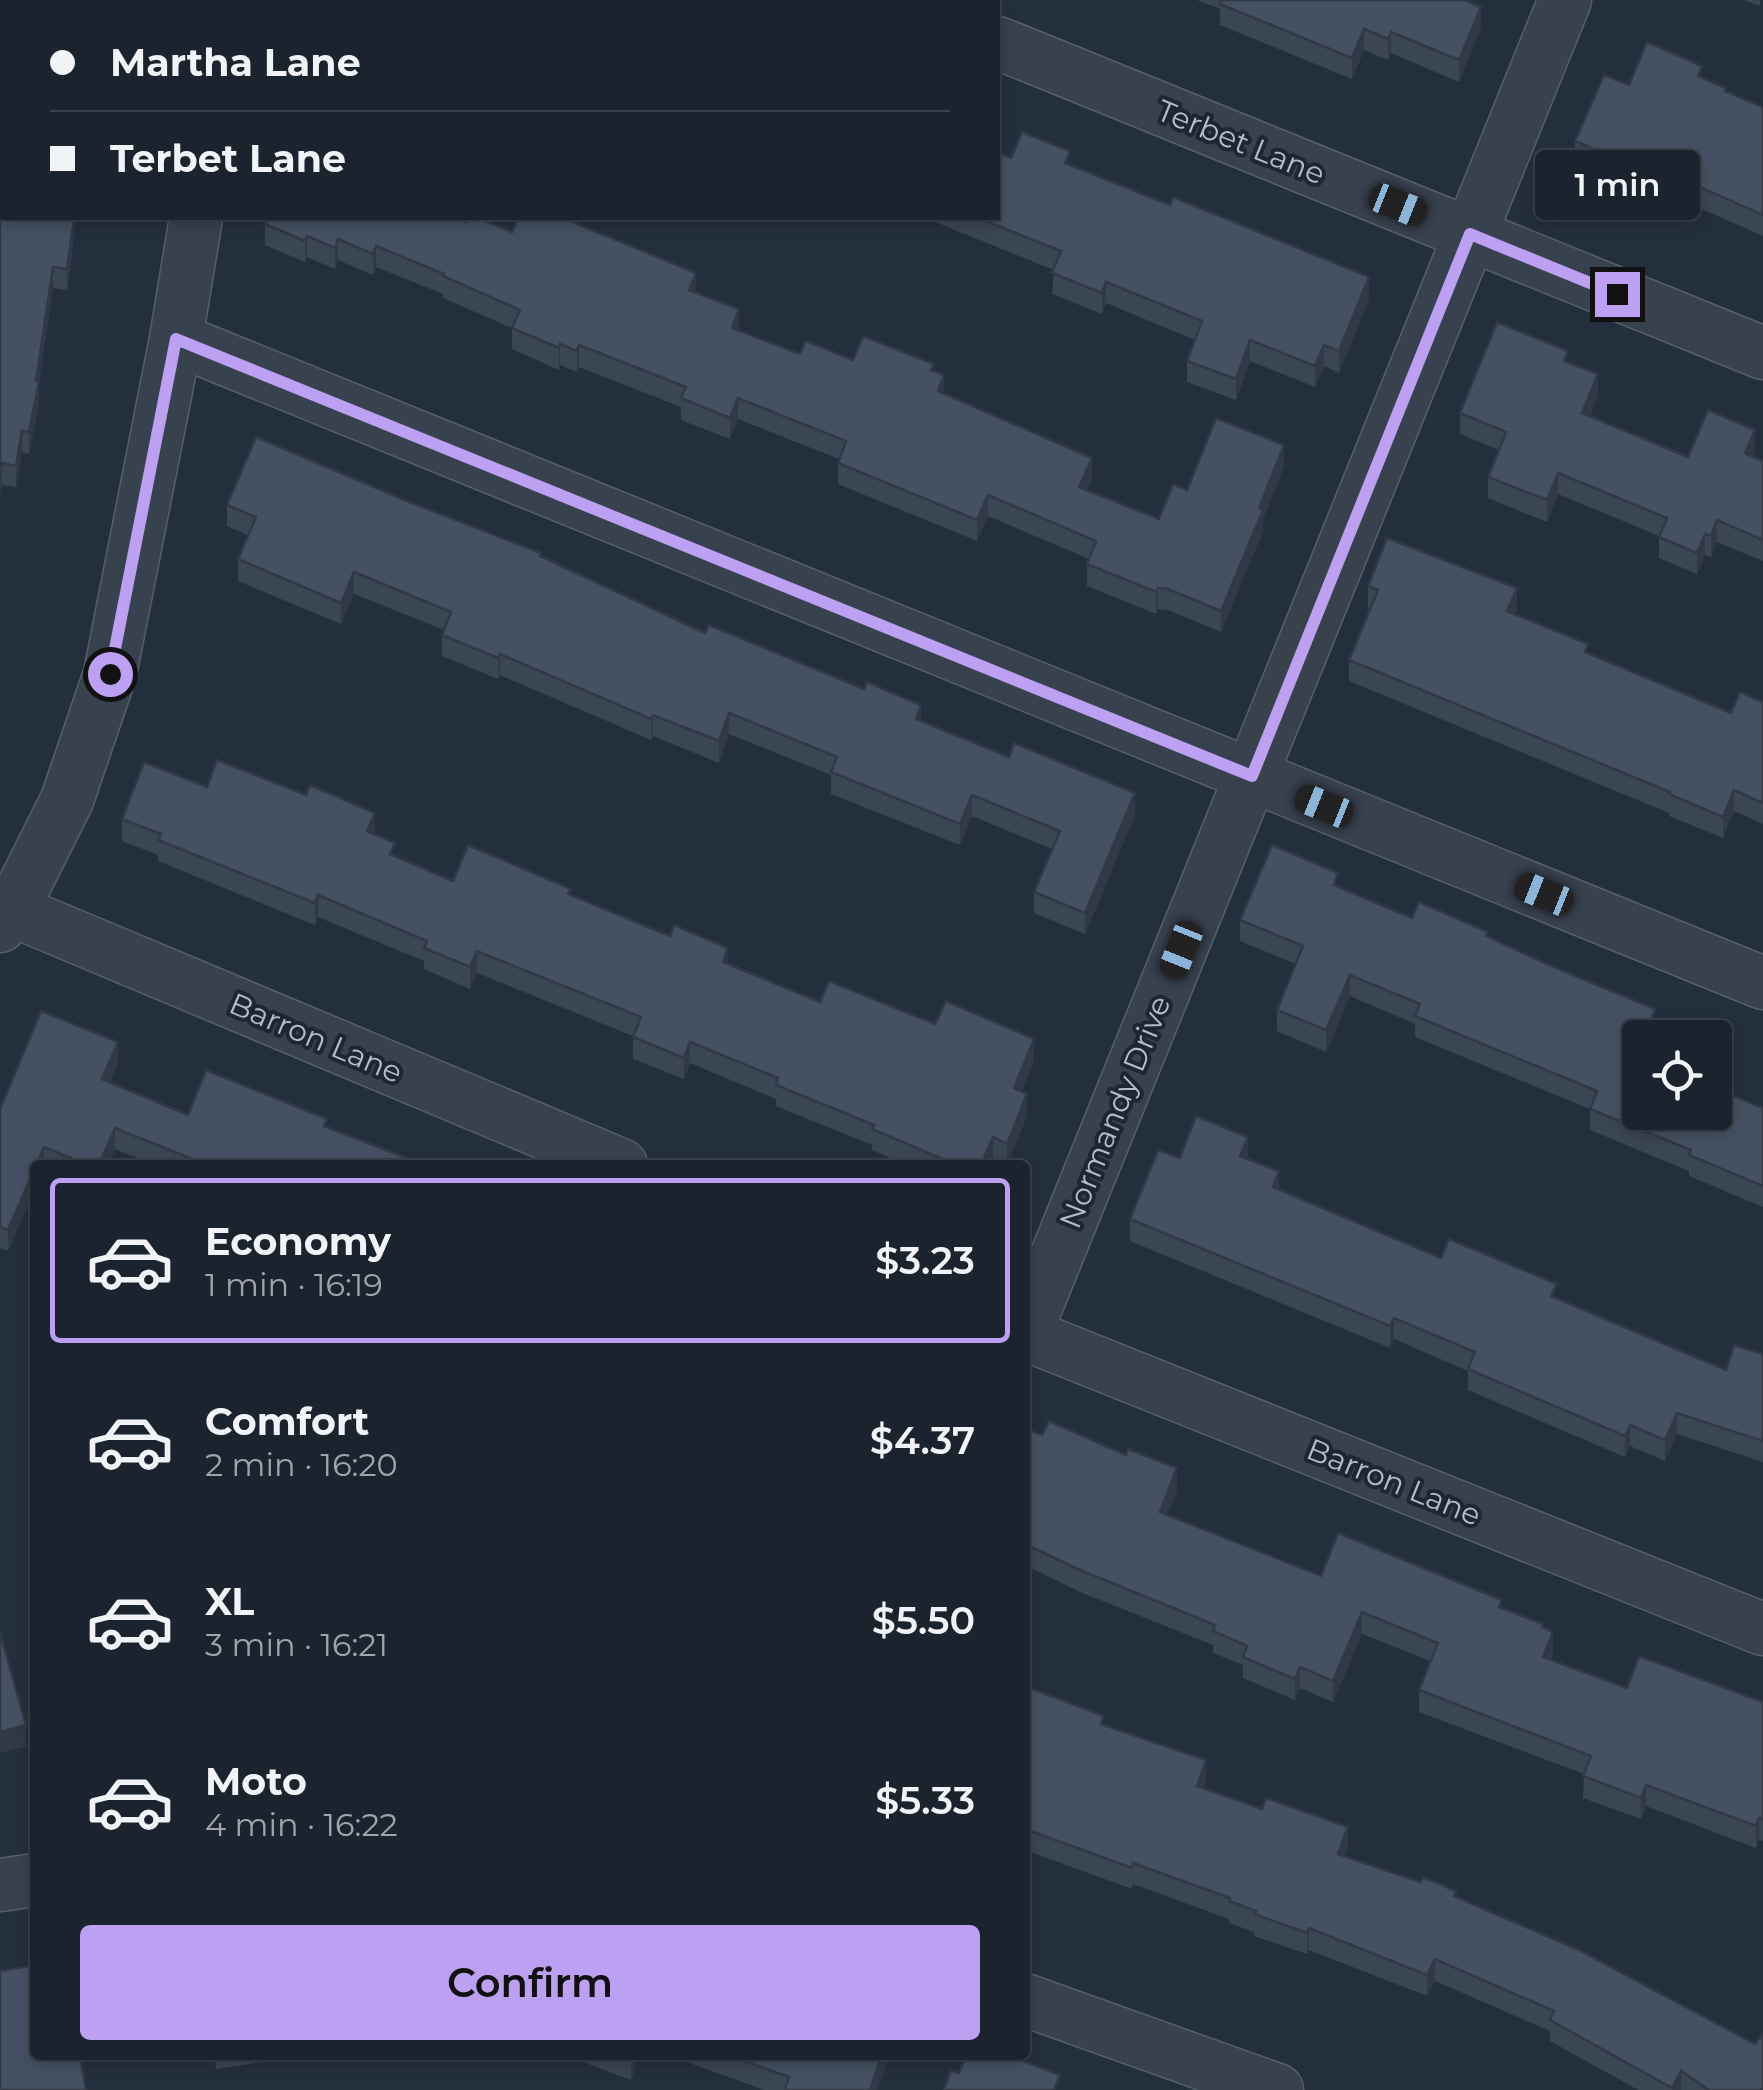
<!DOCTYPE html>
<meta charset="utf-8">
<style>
:root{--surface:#1b232e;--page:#242b36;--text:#f1f3f6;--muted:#a0a4aa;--line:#39404a;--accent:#bca0f2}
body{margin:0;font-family:Montserrat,sans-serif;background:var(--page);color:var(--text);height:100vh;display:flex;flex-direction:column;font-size:38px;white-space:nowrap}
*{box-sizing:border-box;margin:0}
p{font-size:32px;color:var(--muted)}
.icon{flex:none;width:55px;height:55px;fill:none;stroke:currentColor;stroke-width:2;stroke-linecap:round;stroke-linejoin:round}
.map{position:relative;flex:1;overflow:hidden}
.panel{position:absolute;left:30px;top:1160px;width:1000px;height:900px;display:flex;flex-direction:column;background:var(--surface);border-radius:10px;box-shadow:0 5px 15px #0003,0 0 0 2px var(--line)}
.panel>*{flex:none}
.top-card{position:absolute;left:0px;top:0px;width:1000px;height:220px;box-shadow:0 5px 15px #0003,0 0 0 2px var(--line);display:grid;align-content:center;height:220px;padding:0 50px;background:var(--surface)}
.tools{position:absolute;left:1622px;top:1020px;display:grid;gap:20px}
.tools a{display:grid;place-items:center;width:110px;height:110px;border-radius:10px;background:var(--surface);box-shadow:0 5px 15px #0003,0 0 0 2px var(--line);font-size:50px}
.end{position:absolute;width:45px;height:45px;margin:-22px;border:12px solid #bca0f2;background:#111;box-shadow:0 0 0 5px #111}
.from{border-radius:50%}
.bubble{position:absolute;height:70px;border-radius:10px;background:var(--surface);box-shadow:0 5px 15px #0003,0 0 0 2px var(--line);font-size:32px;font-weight:600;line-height:70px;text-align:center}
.car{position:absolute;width:30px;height:60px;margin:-30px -15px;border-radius:12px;box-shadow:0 0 8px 2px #0007;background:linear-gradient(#222 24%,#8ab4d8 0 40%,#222 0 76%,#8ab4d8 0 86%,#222 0)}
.top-card b{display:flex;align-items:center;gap:35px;height:95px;font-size:38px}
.top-card b+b{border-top:2px solid var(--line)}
.top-card i{width:25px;height:25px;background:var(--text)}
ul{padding:18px 0 0;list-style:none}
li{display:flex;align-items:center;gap:30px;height:165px;margin:0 20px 15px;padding:0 30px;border:5px solid transparent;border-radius:10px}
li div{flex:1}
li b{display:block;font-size:38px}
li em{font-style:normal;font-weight:600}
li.active{border-color:var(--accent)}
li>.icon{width:90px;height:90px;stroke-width:1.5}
.action{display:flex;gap:20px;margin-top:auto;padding:20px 50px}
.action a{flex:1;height:115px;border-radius:10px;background:var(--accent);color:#111;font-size:40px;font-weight:600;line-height:115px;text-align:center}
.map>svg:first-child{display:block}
</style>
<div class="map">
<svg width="1763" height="2090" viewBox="0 0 1763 2090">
<rect width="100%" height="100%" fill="#242f3e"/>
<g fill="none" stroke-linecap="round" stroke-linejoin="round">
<defs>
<g id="minor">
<polyline points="891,0 897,2"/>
<polyline points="230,2 230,0"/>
<polyline points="998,43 1763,353"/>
<polyline points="176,339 1763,983"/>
<polyline points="12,910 621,1165"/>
<polyline points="0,926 12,910 67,800 110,674 176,339 196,218"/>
<polyline points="1025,1334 1565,0"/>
<polyline points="1025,1334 1763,1629"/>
<polyline points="0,1885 35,1880"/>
<polyline points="1025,2000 1277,2090"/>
</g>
</defs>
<!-- minor casing -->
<use href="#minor" stroke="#565f6c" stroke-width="55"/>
<!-- minor -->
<use href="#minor" stroke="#38414e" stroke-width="52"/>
</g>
<!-- wall -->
<g fill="#3b4654">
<polygon points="324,0 641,0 647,2 330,2"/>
<polygon points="1197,0 1465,0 1481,28 1459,82 1391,53 1388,60 1364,50 1352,79 1220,25 1220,9"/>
<polygon points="1744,0 1761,0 1759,6"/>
<polygon points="0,59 2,60 2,120 0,120"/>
<polygon points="1702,78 1726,92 1763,107 1763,236 1650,186 1647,193 1575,163 1575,141 1629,85"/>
<polygon points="2,136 74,238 67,290 53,288 39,382 39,403 29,454 22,452 16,487 2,485 0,495"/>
<polygon points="1011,158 1070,164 1369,298 1339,373 1324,366 1315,387 1250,361 1236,400 1187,382 1187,361 1195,340 1106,303 1102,314 1052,294 1054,270 925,218 998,218"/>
<polygon points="466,222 512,232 696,292 739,331 800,354 934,371 944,394 1092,479 1087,490 1159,519 1187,490 1284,466 1263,519 1263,531 1221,632 1168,610 1158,609 1156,614 1087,586 1087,564 1089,559 988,516 977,541 838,484 838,463 839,459 738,419 730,439 681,420 681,407 579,367 577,372 560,365 559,370 512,349 512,328 443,298 443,294 376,267 373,275 338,260 335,269 307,257 305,262 265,245 265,224"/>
<polygon points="1568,362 1598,396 1590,416 1688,457 1755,451 1753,457 1763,461 1763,561 1717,542 1711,557 1705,555 1697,574 1659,558 1659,536 1558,494 1547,522 1488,498 1488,477 1499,450 1460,434 1460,413"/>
<polygon points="227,505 541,557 705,633 921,722 1135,815 1085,934 1034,913 1034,892 1052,849 972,816 960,845 831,794 831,775 729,734 719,763 653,736 651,740 500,675 498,679 442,656 442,635 444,630 354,594 341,624 238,581 238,559 248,535 227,526"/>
<polygon points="1368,586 1517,609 1515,614 1588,654 1731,713 1763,702 1763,824 1734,811 1723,838 1669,816 1669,813 1349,681 1349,660 1370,609 1368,608"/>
<polygon points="207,787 306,795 375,835 395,856 453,881 571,895 820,1002 935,1024 1034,1061 1021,1092 1027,1116 1007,1165 993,1159 990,1165 906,1165 872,1150 872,1145 776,1106 776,1099 690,1063 684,1079 633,1059 633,1036 477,973 470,989 424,969 424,961 318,917 315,925 158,861 158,855 122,841 122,819"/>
<polygon points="1338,887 1412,918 1488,937 1640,1112 1763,1108 1763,1207 1689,1176 1689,1171 1590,1130 1590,1109 1415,1037 1415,1024 1350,996 1326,1052 1277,1031 1277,1010 1296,964 1240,941 1240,920"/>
<polygon points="118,1064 110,1082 188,1115 327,1127 425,1165 154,1165 115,1149 108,1165 35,1165 35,1188 8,1251 0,1248 0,1109"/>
<polygon points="1180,1158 1248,1159 1279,1190 1441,1258 1557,1298 1726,1370 1763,1354 1763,1462 1677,1434 1665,1461 1630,1446 1625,1457 1468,1390 1468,1371 1394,1339 1390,1348 1130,1241 1130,1219"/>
<polygon points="1025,1428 1177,1490 1167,1515 1321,1576 1502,1608 1543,1628 1553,1653 1551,1660 1627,1688 1763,1702 1763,1841 1759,1839 1756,1848 1646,1806 1641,1819 1583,1798 1584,1774 1419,1712 1419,1690 1430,1661 1362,1634 1333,1702 1300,1688 1295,1700 1243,1678 1243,1665 1213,1653 1213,1645 1080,1592 1027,1566 1027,1555 1025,1554"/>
<polygon points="1025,1686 1104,1725 1206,1781 1203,1789 1348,1848 1345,1856 1456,1897 1763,2090 1638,2090 1550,2041 1550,2031 1435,1981 1427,1996 1309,1950 1307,1954 1254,1936 1254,1932 1229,1923 1229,1919 1133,1884 1132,1889 1025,1850"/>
<polygon points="214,2055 270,2055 270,2061 216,2069"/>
<polygon points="357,2055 407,2055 407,2057 357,2056"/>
<polygon points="564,2055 639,2055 631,2080"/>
<polygon points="667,2055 890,2055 877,2090 765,2090"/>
</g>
<!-- shaded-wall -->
<g fill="#303945">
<polygon points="1481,7 1481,28 1459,82 1459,60"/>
<polygon points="1364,29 1364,50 1352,79 1352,58"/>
<polygon points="1391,32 1391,53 1388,60 1388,39"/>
<polygon points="1650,165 1650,186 1647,193 1647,172"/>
<polygon points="74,218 74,238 67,290 67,269"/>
<polygon points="307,236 307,257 305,262 305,241"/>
<polygon points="338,239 338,260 335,269 335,248"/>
<polygon points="376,246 376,267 373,275 373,254"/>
<polygon points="53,267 53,288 38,386 39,382 39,403 29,454 29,432"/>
<polygon points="696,273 696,295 689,290"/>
<polygon points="1369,277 1369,298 1339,373 1339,351"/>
<polygon points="1106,282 1106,303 1102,314 1102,293"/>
<polygon points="739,309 739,330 732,328"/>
<polygon points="1250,340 1250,361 1236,400 1236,379"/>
<polygon points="560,344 560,365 559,370 559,348"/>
<polygon points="579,345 579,367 577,372 577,351"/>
<polygon points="1324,345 1324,366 1315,387 1315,366"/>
<polygon points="1598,374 1598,396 1582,434 1582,413"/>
<polygon points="944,375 944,396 938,391"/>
<polygon points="738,398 738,419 730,439 730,418"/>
<polygon points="1755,430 1755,451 1745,475 1745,453"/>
<polygon points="22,431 22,452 16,487 16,466"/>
<polygon points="1284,445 1284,466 1263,519 1263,531 1221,632 1221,611 1259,508"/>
<polygon points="1092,458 1092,479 1079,508 1079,487"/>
<polygon points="2,463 2,485 0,495 0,474"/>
<polygon points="1558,473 1558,494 1547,522 1547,500"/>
<polygon points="988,495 988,516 977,541 977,520"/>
<polygon points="1717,520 1717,542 1711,557 1711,536"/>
<polygon points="1705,534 1705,555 1697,574 1697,553"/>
<polygon points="354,572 354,594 341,624 341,603"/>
<polygon points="1158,588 1158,609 1156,614 1156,592"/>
<polygon points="1517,588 1517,609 1507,633 1507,611"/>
<polygon points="500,654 500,675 498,679 498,658"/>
<polygon points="921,705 921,726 916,719"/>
<polygon points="729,713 729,734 719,763 719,741"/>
<polygon points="653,715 653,736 651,740 651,719"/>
<polygon points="1734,790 1734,811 1723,838 1723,817"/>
<polygon points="1135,793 1135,815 1085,934 1085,913"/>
<polygon points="972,795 972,816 960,845 960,824"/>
<polygon points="375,813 375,834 367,831"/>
<polygon points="318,895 318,917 315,925 315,903"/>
<polygon points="728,948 728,969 723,962"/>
<polygon points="477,951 477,973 470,989 470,967"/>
<polygon points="1350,975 1350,996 1326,1052 1326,1030"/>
<polygon points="1655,1009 1655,1031 1649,1026"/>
<polygon points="1034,1039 1034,1061 1014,1109 1014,1088"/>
<polygon points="118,1042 118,1064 102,1100 102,1079"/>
<polygon points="690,1042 690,1063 684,1079 684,1058"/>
<polygon points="1027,1094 1027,1116 1007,1165 1007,1144"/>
<polygon points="115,1128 115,1149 108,1165 99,1165"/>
<polygon points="993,1137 993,1159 990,1165 981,1165"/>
<polygon points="1248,1137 1248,1158 1240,1156"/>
<polygon points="44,1147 44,1165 36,1165"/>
<polygon points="35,1167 35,1188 8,1251 8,1230"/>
<polygon points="1279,1171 1279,1192 1273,1187"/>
<polygon points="1394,1318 1394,1339 1390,1348 1390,1326"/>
<polygon points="1677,1413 1677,1434 1665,1461 1665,1440"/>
<polygon points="1630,1425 1630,1446 1625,1457 1625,1436"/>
<polygon points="1177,1468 1177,1490 1160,1533 1160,1512"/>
<polygon points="1362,1612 1362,1634 1333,1702 1333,1681"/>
<polygon points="1553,1632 1553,1653 1543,1678 1543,1657"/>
<polygon points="1300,1667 1300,1688 1295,1700 1295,1679"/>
<polygon points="26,1725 26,1747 0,1753 0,1732"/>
<polygon points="1206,1760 1206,1781 1197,1808 1197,1786"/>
<polygon points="1646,1785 1646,1806 1641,1819 1641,1798"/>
<polygon points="1759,1818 1759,1839 1756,1848 1756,1826"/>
<polygon points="1348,1827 1348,1848 1338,1875 1338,1854"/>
<polygon points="1309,1928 1309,1950 1307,1954 1307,1933"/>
<polygon points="1435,1959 1435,1981 1427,1996 1427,1975"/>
<polygon points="632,2055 639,2055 631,2080 631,2059"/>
<polygon points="882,2055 890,2055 877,2090 870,2090"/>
<polygon points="1681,2071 1681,2090 1672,2090 1672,2088"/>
</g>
<!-- building -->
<g fill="#455162" stroke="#303945" stroke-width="2.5">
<rect x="25" y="0" width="72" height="2"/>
<polygon points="375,0 641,0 647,2 426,2 421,1 421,2 381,2"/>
<polygon points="1221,0 1465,0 1481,7 1459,60 1391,32 1388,39 1364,29 1352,58 1220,4"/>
<polygon points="1647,42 1702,66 1698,76 1726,88 1725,91 1763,107 1763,215 1650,165 1647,172 1575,141 1604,75 1629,85"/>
<polygon points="0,59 2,60 2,99 0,99"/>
<polygon points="1022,132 1070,151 1065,163 1170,205 1173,197 1369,277 1339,351 1324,345 1315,366 1250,340 1236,379 1187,361 1202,321 1106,282 1102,293 1052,273 1061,251 978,218 998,218 998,153 1011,158"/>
<polygon points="2,136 2,218 74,218 67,269 53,267 36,381 39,382 29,432 22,431 16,466 2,463 0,474 0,150"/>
<polygon points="268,218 456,218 466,222 468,218 478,218 512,232 518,218 563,218 696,273 689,290 739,309 732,328 800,354 806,341 853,360 863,336 934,364 931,370 944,375 938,391 1092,458 1079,487 1159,519 1173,484 1187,490 1216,418 1284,445 1259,508 1263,510 1221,611 1168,589 1158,588 1156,592 1087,564 1096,541 988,495 977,520 838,463 846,441 738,398 730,418 681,398 686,387 579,345 577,351 560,344 559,348 512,328 520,310 443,276 444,274 376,246 373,254 338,239 335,248 307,236 305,241 265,224"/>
<polygon points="1497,322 1568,351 1564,361 1598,374 1582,413 1688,457 1708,410 1755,430 1745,453 1763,461 1763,540 1717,520 1711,536 1705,534 1697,553 1659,537 1667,518 1558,473 1547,500 1488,477 1506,432 1460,413"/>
<polygon points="256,437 412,503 541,553 540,556 705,633 709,625 864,689 867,682 921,705 916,719 1009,757 1014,743 1135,793 1085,913 1034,892 1060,831 972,795 960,824 831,772 837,757 729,713 719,741 653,715 651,719 500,654 498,658 442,635 451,612 354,572 341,603 238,559 256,517 227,505"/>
<polygon points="1387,538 1517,588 1507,611 1588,644 1585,652 1731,713 1740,692 1763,702 1763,803 1734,790 1723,817 1669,794 1670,792 1349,660 1378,590 1368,586"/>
<polygon points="217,760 306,795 310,785 375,813 367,831 395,843 390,854 453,881 468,845 571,889 568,894 670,936 674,925 728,948 723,962 820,1002 829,981 935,1024 946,1001 1034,1039 1014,1088 1027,1094 1007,1144 993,1137 981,1165 957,1165 872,1129 874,1125 776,1085 778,1078 690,1042 684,1058 633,1037 641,1017 477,951 470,967 424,948 427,941 318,895 315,903 158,840 161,834 122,819 144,762 207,787"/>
<polygon points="1272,845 1338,873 1334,885 1412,918 1419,902 1488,932 1486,936 1547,964 1655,1009 1649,1026 1676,1038 1640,1038 1640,1112 1715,1112 1715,1088 1763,1108 1763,1186 1689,1155 1691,1150 1590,1109 1597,1091 1415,1016 1420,1004 1350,975 1326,1030 1277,1010 1303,946 1240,920"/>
<polygon points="41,1011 118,1042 102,1079 188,1115 206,1070 327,1119 324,1126 425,1165 188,1165 190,1158 115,1128 99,1165 87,1165 44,1147 8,1230 0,1227 0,1109"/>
<polygon points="1196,1116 1248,1137 1240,1156 1279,1171 1273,1187 1441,1258 1449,1239 1557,1284 1551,1296 1726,1370 1734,1345 1763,1354 1763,1441 1677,1413 1665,1440 1630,1425 1625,1436 1468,1369 1475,1352 1394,1318 1390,1326 1130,1219 1158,1150 1180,1158"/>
<polygon points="1049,1421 1126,1455 1128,1449 1177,1468 1160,1512 1321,1576 1338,1533 1502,1600 1499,1607 1543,1624 1542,1627 1553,1632 1543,1657 1627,1688 1639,1656 1763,1702 1763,1820 1759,1818 1756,1826 1646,1785 1641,1798 1583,1776 1591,1756 1419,1690 1438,1643 1362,1612 1333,1681 1300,1667 1295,1679 1243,1657 1247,1646 1213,1631 1215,1625 1080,1570 1027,1545 1031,1535 1025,1533 1025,1428 1042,1435"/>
<polygon points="0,1632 26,1725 0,1732"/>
<polygon points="1025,1686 1104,1716 1101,1724 1206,1760 1197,1786 1262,1809 1266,1798 1348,1827 1338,1854 1420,1882 1423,1877 1456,1891 1454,1896 1579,1950 1755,2044 1763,2033 1763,2090 1709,2090 1681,2071 1672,2088 1550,2020 1554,2011 1435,1959 1427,1975 1309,1928 1307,1933 1254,1914 1256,1911 1229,1901 1230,1898 1133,1863 1132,1868 1025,1829"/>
<polygon points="35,1965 35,2055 80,2055 86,2090 0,2090 0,1971"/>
<polygon points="727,2055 882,2055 870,2090 787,2090 785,2089 789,2077"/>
<polygon points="966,2055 1008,2055 1060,2075 1054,2090 944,2090 951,2070 959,2073"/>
</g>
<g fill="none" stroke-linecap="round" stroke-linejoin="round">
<!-- route -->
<polyline stroke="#bca0f2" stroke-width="12" points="110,674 176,339 1252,776 1470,234 1617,294"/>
</g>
<g text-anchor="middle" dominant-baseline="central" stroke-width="8" stroke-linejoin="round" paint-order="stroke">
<!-- street labels -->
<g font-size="30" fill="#b4bcc9" stroke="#1d2633">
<text transform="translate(1241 142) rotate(22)">Terbet Lane</text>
<text transform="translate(316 1038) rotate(23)">Barron Lane</text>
<text transform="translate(1115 1112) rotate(-68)">Normandy Drive</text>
<text transform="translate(1394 1482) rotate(22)">Barron Lane</text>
</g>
</g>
</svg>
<div class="tools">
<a><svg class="icon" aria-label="locate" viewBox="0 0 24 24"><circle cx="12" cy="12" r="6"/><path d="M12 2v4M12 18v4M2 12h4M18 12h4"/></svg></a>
</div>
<i class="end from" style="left:110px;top:674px"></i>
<i class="end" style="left:1617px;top:294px"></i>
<div class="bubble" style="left:1535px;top:150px;width:165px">1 min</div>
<i class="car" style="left:1398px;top:205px;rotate:112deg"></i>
<i class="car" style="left:1324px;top:806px;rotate:292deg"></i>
<i class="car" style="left:1544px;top:894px;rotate:292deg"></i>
<i class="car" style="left:1181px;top:950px;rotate:202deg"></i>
<div class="top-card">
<b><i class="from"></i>Martha Lane</b>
<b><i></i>Terbet Lane</b>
</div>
<section class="panel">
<ul>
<li class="active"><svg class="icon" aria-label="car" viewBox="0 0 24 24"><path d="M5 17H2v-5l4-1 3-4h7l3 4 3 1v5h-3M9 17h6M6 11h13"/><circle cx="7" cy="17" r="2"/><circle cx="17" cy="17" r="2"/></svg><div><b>Economy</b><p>1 min · 16:19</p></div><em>$3.23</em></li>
<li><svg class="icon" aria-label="car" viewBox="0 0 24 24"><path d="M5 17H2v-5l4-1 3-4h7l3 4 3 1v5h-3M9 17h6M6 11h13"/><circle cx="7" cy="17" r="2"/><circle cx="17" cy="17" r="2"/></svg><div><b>Comfort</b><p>2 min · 16:20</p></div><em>$4.37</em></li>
<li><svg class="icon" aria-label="car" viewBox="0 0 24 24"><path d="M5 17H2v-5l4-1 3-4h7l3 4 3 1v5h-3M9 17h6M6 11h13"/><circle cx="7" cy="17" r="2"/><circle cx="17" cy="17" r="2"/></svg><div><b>XL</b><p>3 min · 16:21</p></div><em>$5.50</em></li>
<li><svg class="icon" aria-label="car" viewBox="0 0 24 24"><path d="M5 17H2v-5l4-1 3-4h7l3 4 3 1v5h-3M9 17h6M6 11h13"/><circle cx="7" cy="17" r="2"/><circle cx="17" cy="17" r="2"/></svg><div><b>Moto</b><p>4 min · 16:22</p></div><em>$5.33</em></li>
</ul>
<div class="action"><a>Confirm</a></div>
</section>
</div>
